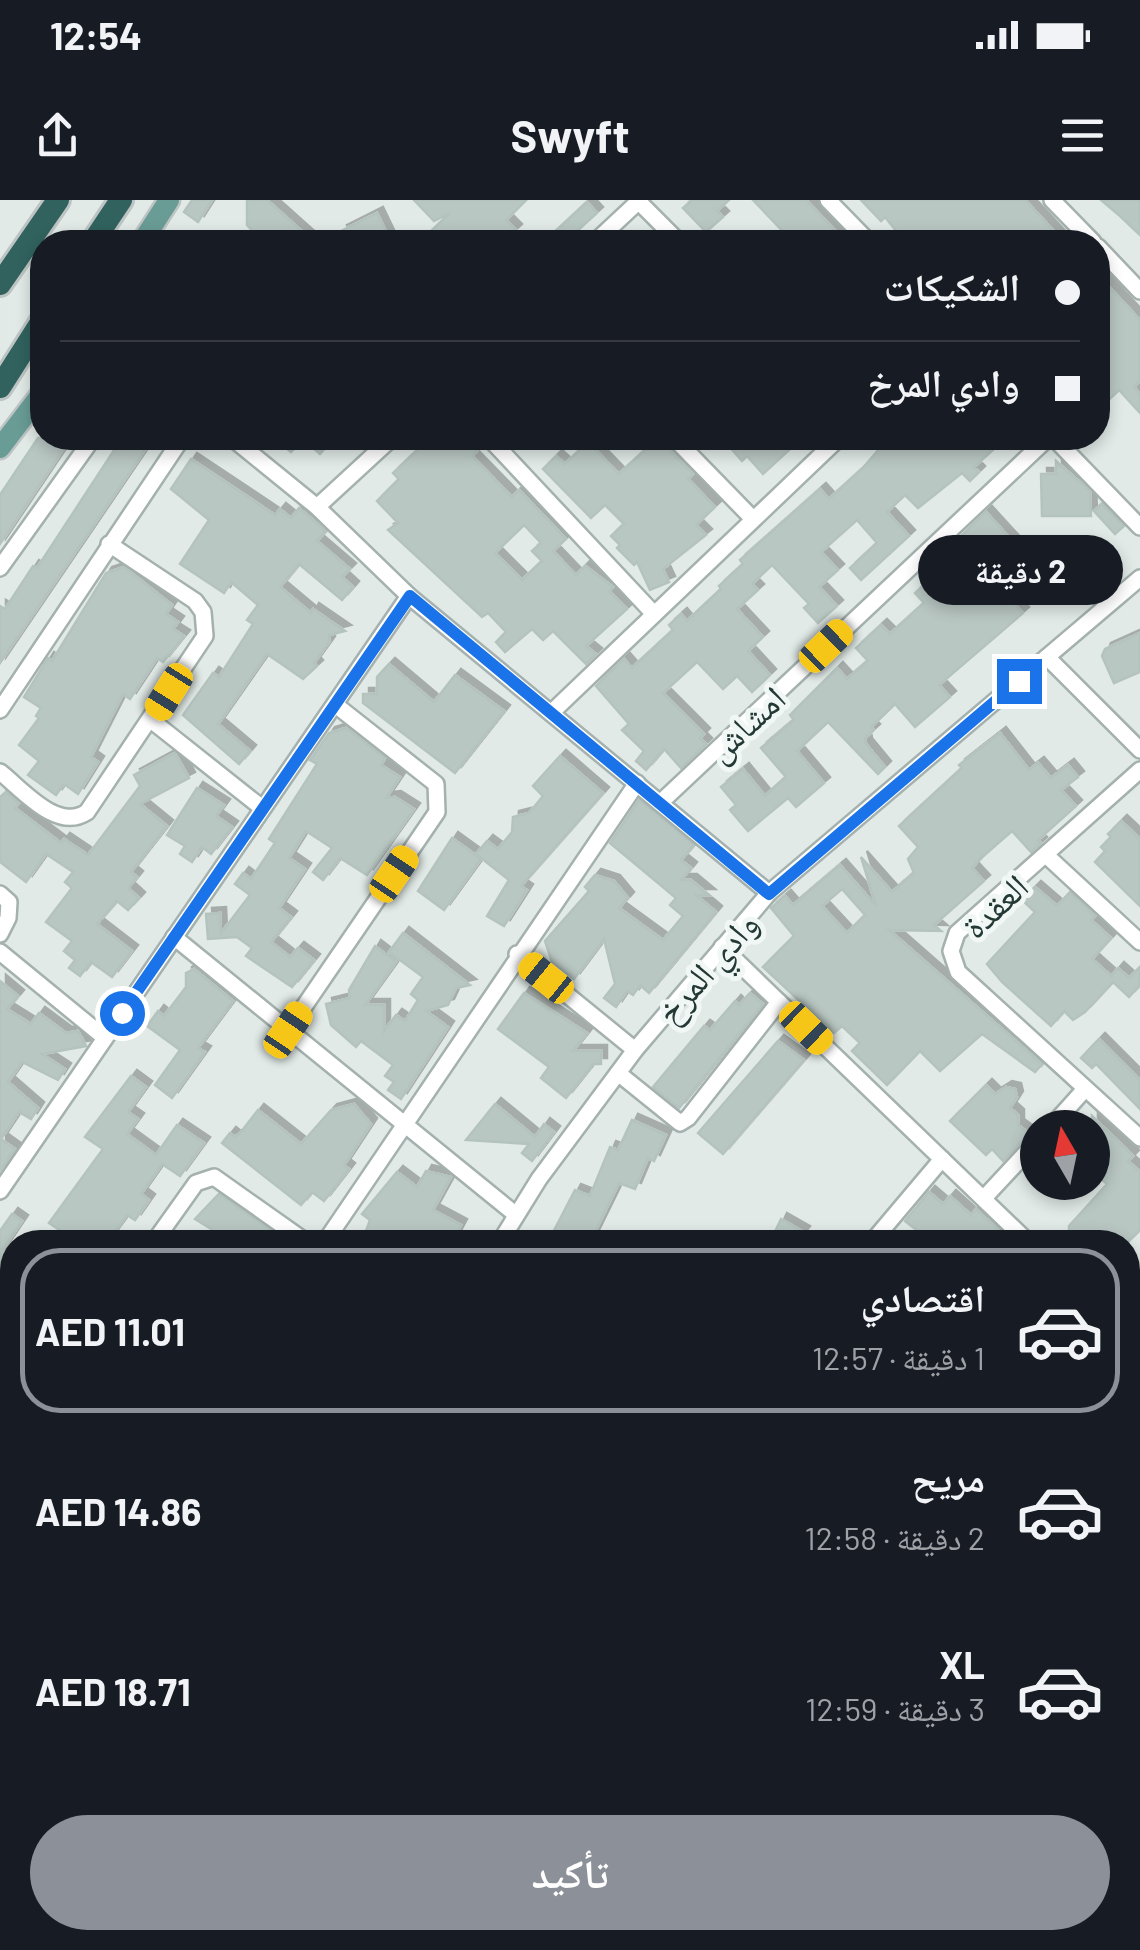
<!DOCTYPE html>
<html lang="ar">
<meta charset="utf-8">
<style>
:root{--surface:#171b24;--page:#242831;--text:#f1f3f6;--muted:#9ea1a6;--line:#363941;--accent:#8c9099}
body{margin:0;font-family:Barlow,"Noto Naskh Arabic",sans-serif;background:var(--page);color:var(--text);direction:rtl;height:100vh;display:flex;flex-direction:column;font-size:38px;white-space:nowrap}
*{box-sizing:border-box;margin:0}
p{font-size:32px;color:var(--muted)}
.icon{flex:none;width:55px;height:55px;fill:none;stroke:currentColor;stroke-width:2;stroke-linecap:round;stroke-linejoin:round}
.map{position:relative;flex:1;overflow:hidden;direction:ltr}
.details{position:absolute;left:0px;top:1030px;width:1140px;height:720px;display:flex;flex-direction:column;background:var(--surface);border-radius:40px 40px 0 0;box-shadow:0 5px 15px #0003;direction:rtl}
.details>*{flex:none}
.top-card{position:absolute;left:30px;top:30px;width:1080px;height:220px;border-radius:40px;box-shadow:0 5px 15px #0003;direction:rtl;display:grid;align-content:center;height:220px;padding:0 30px;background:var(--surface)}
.needle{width:65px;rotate:351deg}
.controls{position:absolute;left:1020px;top:910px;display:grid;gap:20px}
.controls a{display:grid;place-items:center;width:90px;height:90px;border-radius:50%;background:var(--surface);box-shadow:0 5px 15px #0003;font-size:50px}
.end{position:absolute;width:45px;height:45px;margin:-22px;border:12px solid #1a73e8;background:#fff;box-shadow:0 0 0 5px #fff}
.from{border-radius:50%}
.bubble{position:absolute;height:70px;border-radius:35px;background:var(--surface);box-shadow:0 5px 15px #0003;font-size:32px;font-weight:700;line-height:70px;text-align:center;direction:rtl}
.car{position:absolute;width:30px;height:60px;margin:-30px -15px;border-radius:12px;box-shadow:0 0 8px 2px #0007;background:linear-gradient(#f5c518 24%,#345 0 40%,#f5c518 0 76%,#345 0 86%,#f5c518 0)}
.top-card b{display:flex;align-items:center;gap:35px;height:95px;font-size:38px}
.top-card b+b{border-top:2px solid var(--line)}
.top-card i{width:25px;height:25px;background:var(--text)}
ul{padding:18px 0 0;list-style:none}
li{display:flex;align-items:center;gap:30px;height:165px;margin:0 20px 15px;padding:0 10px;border:5px solid transparent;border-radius:40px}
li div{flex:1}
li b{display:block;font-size:38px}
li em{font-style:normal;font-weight:700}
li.on{border-color:var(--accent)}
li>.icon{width:90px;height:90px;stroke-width:1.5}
.action{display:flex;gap:20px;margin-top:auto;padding:20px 30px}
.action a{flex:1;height:115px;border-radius:60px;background:var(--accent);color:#fff;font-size:40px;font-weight:700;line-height:115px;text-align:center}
.status{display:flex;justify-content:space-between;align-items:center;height:70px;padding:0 50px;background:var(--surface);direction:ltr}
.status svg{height:28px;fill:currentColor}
header{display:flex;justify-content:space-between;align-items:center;height:130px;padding:0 30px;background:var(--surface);font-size:45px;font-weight:700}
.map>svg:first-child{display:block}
</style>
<div class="status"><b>12:54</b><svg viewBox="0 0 49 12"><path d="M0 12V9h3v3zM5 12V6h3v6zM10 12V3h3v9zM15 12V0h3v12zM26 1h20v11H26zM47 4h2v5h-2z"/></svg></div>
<header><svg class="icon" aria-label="menu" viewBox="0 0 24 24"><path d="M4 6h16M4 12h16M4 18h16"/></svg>Swyft<svg class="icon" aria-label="share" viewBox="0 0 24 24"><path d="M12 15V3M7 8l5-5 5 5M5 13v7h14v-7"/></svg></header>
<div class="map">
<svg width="1140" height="1750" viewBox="0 0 1140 1750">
<defs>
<filter id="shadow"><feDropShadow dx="6" dy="-6" stdDeviation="0" flood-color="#0004"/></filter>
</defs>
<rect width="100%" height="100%" fill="#e1eae7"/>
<!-- building -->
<g fill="#b9c7c3" stroke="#b4c3be" stroke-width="2.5" fill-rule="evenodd" filter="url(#shadow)">
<polygon points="192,0 212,0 198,22 184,12"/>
<polygon points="247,0 267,0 314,42 263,42 247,25"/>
<polygon points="414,0 526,0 506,20 516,30 503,42 420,42 450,13 434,21"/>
<polygon points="692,0 729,0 717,11 723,17 706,32 683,8"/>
<polygon points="753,0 806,0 846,42 793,42"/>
<polygon points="861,0 1025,0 1064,42 978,42 973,37 967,42 905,42 885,17 881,21"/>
<polygon points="1101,0 1140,0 1140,35 1120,16"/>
<polygon points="587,2 597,13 565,42 544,42"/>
<polygon points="377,13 391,42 346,42 341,31"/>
<polygon points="1098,75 1140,120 1140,181 1134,187 1140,194 1140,213 1119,190 1098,210"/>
<polygon points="38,238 71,238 0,344 0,295"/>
<polygon points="122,238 153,238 0,463 0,406 5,409 33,366 37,368"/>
<polygon points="274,238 334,238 320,254 303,239 291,252"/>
<path d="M430,238H448L453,243L463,238L477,251L472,256L512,297L519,290L566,339L553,351L576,375L585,366L613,387L609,391L627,409L586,446L596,454L586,464L553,431L543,440L532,429L505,452L496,442L506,432L488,413L482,417L388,330L398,323L377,301L399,279L393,273ZM524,325L541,343L532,351L542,361L522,380L495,353Z"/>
<polygon points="658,238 693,274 688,279 715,307 696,325 706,335 663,369 669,382 650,390 637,362 634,365 617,348 620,345 611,336 624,324 605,305 591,318 543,269 556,256 565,264 588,242 619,274"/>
<polygon points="737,238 802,238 763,274 747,256 742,261 728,245"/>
<polygon points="882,238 1006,238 974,267 979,272 970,281 962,273 918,308 905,295 887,312 909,336 861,380 850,368 877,343 857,320 821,352 838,370 819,387 837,406 818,423 804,408 809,404 772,365 752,384 758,390 737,409 763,437 748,451 770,475 752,492 737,476 723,489 697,462 663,493 704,534 700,538 706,544 681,568 664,549 646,570 636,561 644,551 622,530 629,524 596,486 624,459 632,468 673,430 669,425 681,414 687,421 721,389 719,386 743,364 740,360 820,289 829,299 862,269 879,249 874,244"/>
<polygon points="191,259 275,315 280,309 291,318 299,308 326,331 317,341 350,369 342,377 353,387 342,400 299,364 280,387 311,413 313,409 345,431 329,435 329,442 314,463 317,466 303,479 267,454 218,524 250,551 239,564 183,515 213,473 219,477 253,424 247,420 258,405 231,382 224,393 180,364 209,320 171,289"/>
<polygon points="1056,261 1090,291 1091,316 1042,316 1041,274 1056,274"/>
<polygon points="1102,304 1124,326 1115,334 1094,311"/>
<polygon points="986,312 1018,347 987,375 1023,413 939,485 950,497 915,527 895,504 871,527 874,530 865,538 866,544 885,567 878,574 828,522 797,551 824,583 796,607 788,598 748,631 730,610 736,605 721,587 743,569 765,596 786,577 761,548 794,520 790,515 837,468 847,479 868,461 856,448 881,425 890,434 924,403 915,393 927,382 936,391 971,359 961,348 968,342 962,335"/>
<polygon points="1078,363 1087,373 1069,390 1059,380"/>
<polygon points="124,367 172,405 166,414 178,422 173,429 184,436 163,462 157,458 130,499 123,494 91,557 98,562 78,594 64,584 56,595 28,575 39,561 19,545 39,518 36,516 41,508 24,497 48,458 52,461 106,373"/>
<polygon points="1140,433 1140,472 1114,483 1102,456 1105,449"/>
<polygon points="389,464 434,502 455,475 504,511 455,573 363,503 363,494 377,494 377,477"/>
<polygon points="346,528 385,558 381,565 400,577 386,598 395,597 414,609 367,675 340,658 323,680 313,672 332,648 306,631 289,658 305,669 279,708 291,717 271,742 290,757 298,748 314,760 292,787 246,756 252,748 237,737 208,739 206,714 220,713 221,733 250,695 235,684 243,673 251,679 275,643 269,639 317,564 310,560 329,533"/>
<path d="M1000,533L1029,570L1038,563L1051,578L1068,565L1078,577L1061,590L1076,606L1038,640L1041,643L1031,652L1012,631L980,659L972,668L984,681L934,725L941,731L889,730L1042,864L1035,872L982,834L940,871L920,851L887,885L852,851L860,843L842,826L834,833L763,767L794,736L771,708L785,696L793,705L840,665L876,706L861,657L892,692L914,673L908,659L918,647L899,626L962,568L959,565ZM842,689L865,715L847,733L822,706Z"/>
<polygon points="175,553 189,578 140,604 167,626 131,672 137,677 128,688 139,698 128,710 117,701 97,724 132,751 112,777 91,762 80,776 69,768 75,760 64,751 72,741 46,722 72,688 65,682 73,672 46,654 26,682 0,662 0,597 6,592 19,603 15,608 61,643 64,639 88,655 140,586 134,575"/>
<polygon points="560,556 603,593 521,686 527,690 504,726 487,716 509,680 476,654 487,641 498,649 512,632 513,617 529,613 543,596 533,586"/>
<polygon points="197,588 224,605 216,616 232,627 211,654 202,647 192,662 180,654 185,646 167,635"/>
<polygon points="639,600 694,645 681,660 691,668 681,680 691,680 709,695 696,695 716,712 649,793 640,785 633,795 627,791 616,807 604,798 615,784 604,739 574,779 552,762 545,741 589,691 585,687 595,675 614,681 628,698 619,708 663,740 683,716 670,705 676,698 610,643"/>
<polygon points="1121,621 1140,639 1140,706 1095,662 1105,651 1101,647 1111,637 1108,634"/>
<polygon points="452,638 481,659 444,710 418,691"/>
<polygon points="1035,687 1057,706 1070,692 1095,716 1091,720 1111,738 1092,759 1111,776 1118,768 1129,778 1140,767 1140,785 1129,797 1113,782 1085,812 1073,820 1064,811 1051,826 1002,782 987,764 1035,712 1022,700"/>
<polygon points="403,733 470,785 456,788 448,805 426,811 448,827 401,899 388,890 394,882 385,876 393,865 361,841 356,847 331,825 326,804 350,798 349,790 375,746 396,762 365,805 384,805 384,831 396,815 405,821 418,800 411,794 423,777 389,752"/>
<polygon points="194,769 233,801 198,848 205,852 172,898 155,885 180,850 147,826 158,811 164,816 186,787 186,773"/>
<polygon points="0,781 18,796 7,809 31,824 39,813 66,833 78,831 86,846 42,854 65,869 58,880 22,862 8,882 38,908 31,919 19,912 1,939 15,949 0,971"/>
<polygon points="524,793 587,833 573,851 601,851 601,864 593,864 566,898 541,878 549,867 498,829"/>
<polygon points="750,793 763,804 679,908 653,887 704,826 710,830 735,801 739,805"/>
<polygon points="1099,839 1140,880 1140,909 1096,864 1092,868 1081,858"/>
<polygon points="778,841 804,860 723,954 698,933"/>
<polygon points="131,876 146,887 128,912 138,919 127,934 156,955 177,925 204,943 180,976 162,964 141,994 149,1000 135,1020 127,1015 107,1042 77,1042 49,1023 103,949 85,937"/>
<polygon points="986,885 995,894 1006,887 1015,889 1017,897 1010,908 1018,915 1018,925 1029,933 1003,961 992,949 986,955 950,921"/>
<polygon points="354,904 371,924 344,965 349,969 324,1001 312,992 301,1005 222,943 230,933 235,937 241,932 258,910 301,944 331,910"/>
<polygon points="495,904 535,937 544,924 554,932 532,961 522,953 529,944 466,940"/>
<polygon points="1092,916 1133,956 1128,961 1140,972 1140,1030 1128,1042 1080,1042 1086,1036 1069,1036 1069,1026 1107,984 1092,971"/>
<polygon points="632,920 666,935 654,961 648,958 635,989 619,983 590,1042 548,1042 575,990 590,996 610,947 618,950"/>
<polygon points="426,971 451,977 433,1010 461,1025 452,1042 362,1042 370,1020 362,1014 397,972 417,987"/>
<polygon points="929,992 943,1004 950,996 971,1015 976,1009 1011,1042 921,1042 915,1037 919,1032 905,1021"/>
<polygon points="219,994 287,1042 276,1042 262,1031 254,1042 209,1042 216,1032 195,1019"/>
<polygon points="12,1014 22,1021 3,1049 12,1057 12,1128 0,1118 0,1031"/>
<polygon points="781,1019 804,1032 796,1042 772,1038"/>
<polygon points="0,1166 12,1175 12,1215 0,1203"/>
<polygon points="1137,1183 1140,1183 1140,1240 1128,1236 1128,1213"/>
<polygon points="1128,1326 1140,1330 1131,1372 1128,1371"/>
<polygon points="1128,1389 1140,1392 1140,1421 1132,1449 1128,1449"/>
<polygon points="235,1738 261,1738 263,1750 236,1750"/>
<polygon points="904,1738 978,1738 979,1750 892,1750"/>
</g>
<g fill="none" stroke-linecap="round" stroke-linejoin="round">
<defs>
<g id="minor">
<polyline points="828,0 869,42"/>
<polyline points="1052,0 1093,42"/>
<polyline points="638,1 679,42"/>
<polyline points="595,42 640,0"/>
<polyline points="1098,47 1140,91"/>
<polyline points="232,238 317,307 409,396 769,693"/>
<polyline points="489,238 654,414"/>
<polyline points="674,238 753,319"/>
<polyline points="1054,238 1140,327"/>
<polyline points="317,307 392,238"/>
<polyline points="0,368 93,238"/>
<polyline points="1047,457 1140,550"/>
<polyline points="0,510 182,238"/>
<polyline points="551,513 839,238"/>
<polyline points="151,520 262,608"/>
<polyline points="1140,570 957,733 951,751 958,772 1140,938"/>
<path d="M0,572C23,590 57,632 87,612L205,436L203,412L195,401L109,344"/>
<polyline points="660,603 1048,238"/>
<polyline points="1047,656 1140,742"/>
<polyline points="0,694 9,702 8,718 0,734"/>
<polyline points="174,737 515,1014"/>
<polyline points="722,747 1028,1042"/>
<polyline points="0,752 105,838"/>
<polyline points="517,754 635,850"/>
<polyline points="288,830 437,612 436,584 337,506"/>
<polyline points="618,873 680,923 688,918 779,802"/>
<polyline points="1050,928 1085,889"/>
<polyline points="0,991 409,396"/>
<polyline points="984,998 1038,940"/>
<polyline points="154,1042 196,983 214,977 306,1042"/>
<polyline points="325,1042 637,583"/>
<polyline points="500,1042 539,979 635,850 769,693 1140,378"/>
<polyline points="872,1042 942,959"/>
<polyline points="1128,1139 1140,1151"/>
<polyline points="0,1151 12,1162"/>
<polyline points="1128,1460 1140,1464"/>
<polyline points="0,1478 12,1476"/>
<polyline points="1128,1526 1140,1489"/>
<polyline points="124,1738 125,1750"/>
<polyline points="208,1738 210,1750"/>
<polyline points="318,1738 320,1750"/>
<polyline points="452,1750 577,1738"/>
</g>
<g id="major">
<polyline points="142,42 169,0"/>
<polyline points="0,248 42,193"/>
<polyline points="0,1248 12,1251"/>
<polyline points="0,1295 12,1298"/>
<polyline points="1128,1618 1140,1623"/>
<polyline points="1128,1649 1140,1654"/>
<polyline points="692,1750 693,1738"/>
<polyline points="718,1750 719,1738"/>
</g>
<g id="highway">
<polyline points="93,42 121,0"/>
<polyline points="0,84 58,0"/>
<polyline points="0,187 42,121"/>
</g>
</defs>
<!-- minor casing -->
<use href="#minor" stroke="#a4b1ae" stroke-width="20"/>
<!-- major casing -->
<use href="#major" stroke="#bdc4c3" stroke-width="25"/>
<!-- highway casing -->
<use href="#highway" stroke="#bdc4c3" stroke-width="28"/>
<!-- minor -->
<use href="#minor" stroke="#fff" stroke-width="15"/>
<!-- major -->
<use href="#major" stroke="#699c95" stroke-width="20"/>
<!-- highway -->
<use href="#highway" stroke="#31625e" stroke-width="22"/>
</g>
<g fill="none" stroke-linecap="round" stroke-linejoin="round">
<!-- route -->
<polyline stroke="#1a73e8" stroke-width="12" points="122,813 410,396 769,694 1019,481"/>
</g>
<g text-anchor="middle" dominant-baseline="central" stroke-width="10" stroke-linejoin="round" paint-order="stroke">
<!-- street labels -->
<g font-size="35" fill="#233936" stroke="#f1f7f4">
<text transform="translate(745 523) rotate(-43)">امشاش</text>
<text transform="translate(994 705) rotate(-43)">العقدة</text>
<text transform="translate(706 767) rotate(-49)">وادي المرخ</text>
</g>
</g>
</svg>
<div class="controls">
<a><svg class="needle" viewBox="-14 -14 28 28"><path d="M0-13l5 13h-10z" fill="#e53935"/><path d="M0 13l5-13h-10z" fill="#9ea1a6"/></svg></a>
</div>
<i class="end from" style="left:122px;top:813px"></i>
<i class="end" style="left:1019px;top:481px"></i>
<div class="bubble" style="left:918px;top:335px;width:205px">2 دقيقة</div>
<i class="car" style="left:826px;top:446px;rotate:46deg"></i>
<i class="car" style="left:169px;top:492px;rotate:212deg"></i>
<i class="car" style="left:394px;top:674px;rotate:34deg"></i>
<i class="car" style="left:546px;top:778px;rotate:309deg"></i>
<i class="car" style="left:806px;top:828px;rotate:134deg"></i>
<i class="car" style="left:288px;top:830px;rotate:34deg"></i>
<div class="top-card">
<b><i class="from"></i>الشكيكات</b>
<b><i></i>وادي المرخ</b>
</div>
<section class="details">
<ul>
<li class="on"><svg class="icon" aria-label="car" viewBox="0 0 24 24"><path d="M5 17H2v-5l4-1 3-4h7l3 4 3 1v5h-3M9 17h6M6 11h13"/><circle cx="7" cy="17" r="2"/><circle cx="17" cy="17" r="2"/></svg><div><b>اقتصادي</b><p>1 دقيقة · 12:57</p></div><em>AED 11.01</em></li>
<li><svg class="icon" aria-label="car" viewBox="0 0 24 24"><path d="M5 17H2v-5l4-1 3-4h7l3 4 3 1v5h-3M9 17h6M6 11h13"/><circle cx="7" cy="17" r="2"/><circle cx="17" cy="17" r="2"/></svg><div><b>مريح</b><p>2 دقيقة · 12:58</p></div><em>AED 14.86</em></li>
<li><svg class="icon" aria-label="car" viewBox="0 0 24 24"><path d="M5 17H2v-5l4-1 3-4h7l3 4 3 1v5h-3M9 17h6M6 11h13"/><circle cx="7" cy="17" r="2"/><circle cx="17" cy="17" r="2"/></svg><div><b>XL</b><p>3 دقيقة · 12:59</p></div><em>AED 18.71</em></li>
</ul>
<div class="action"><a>تأكيد</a></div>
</section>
</div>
